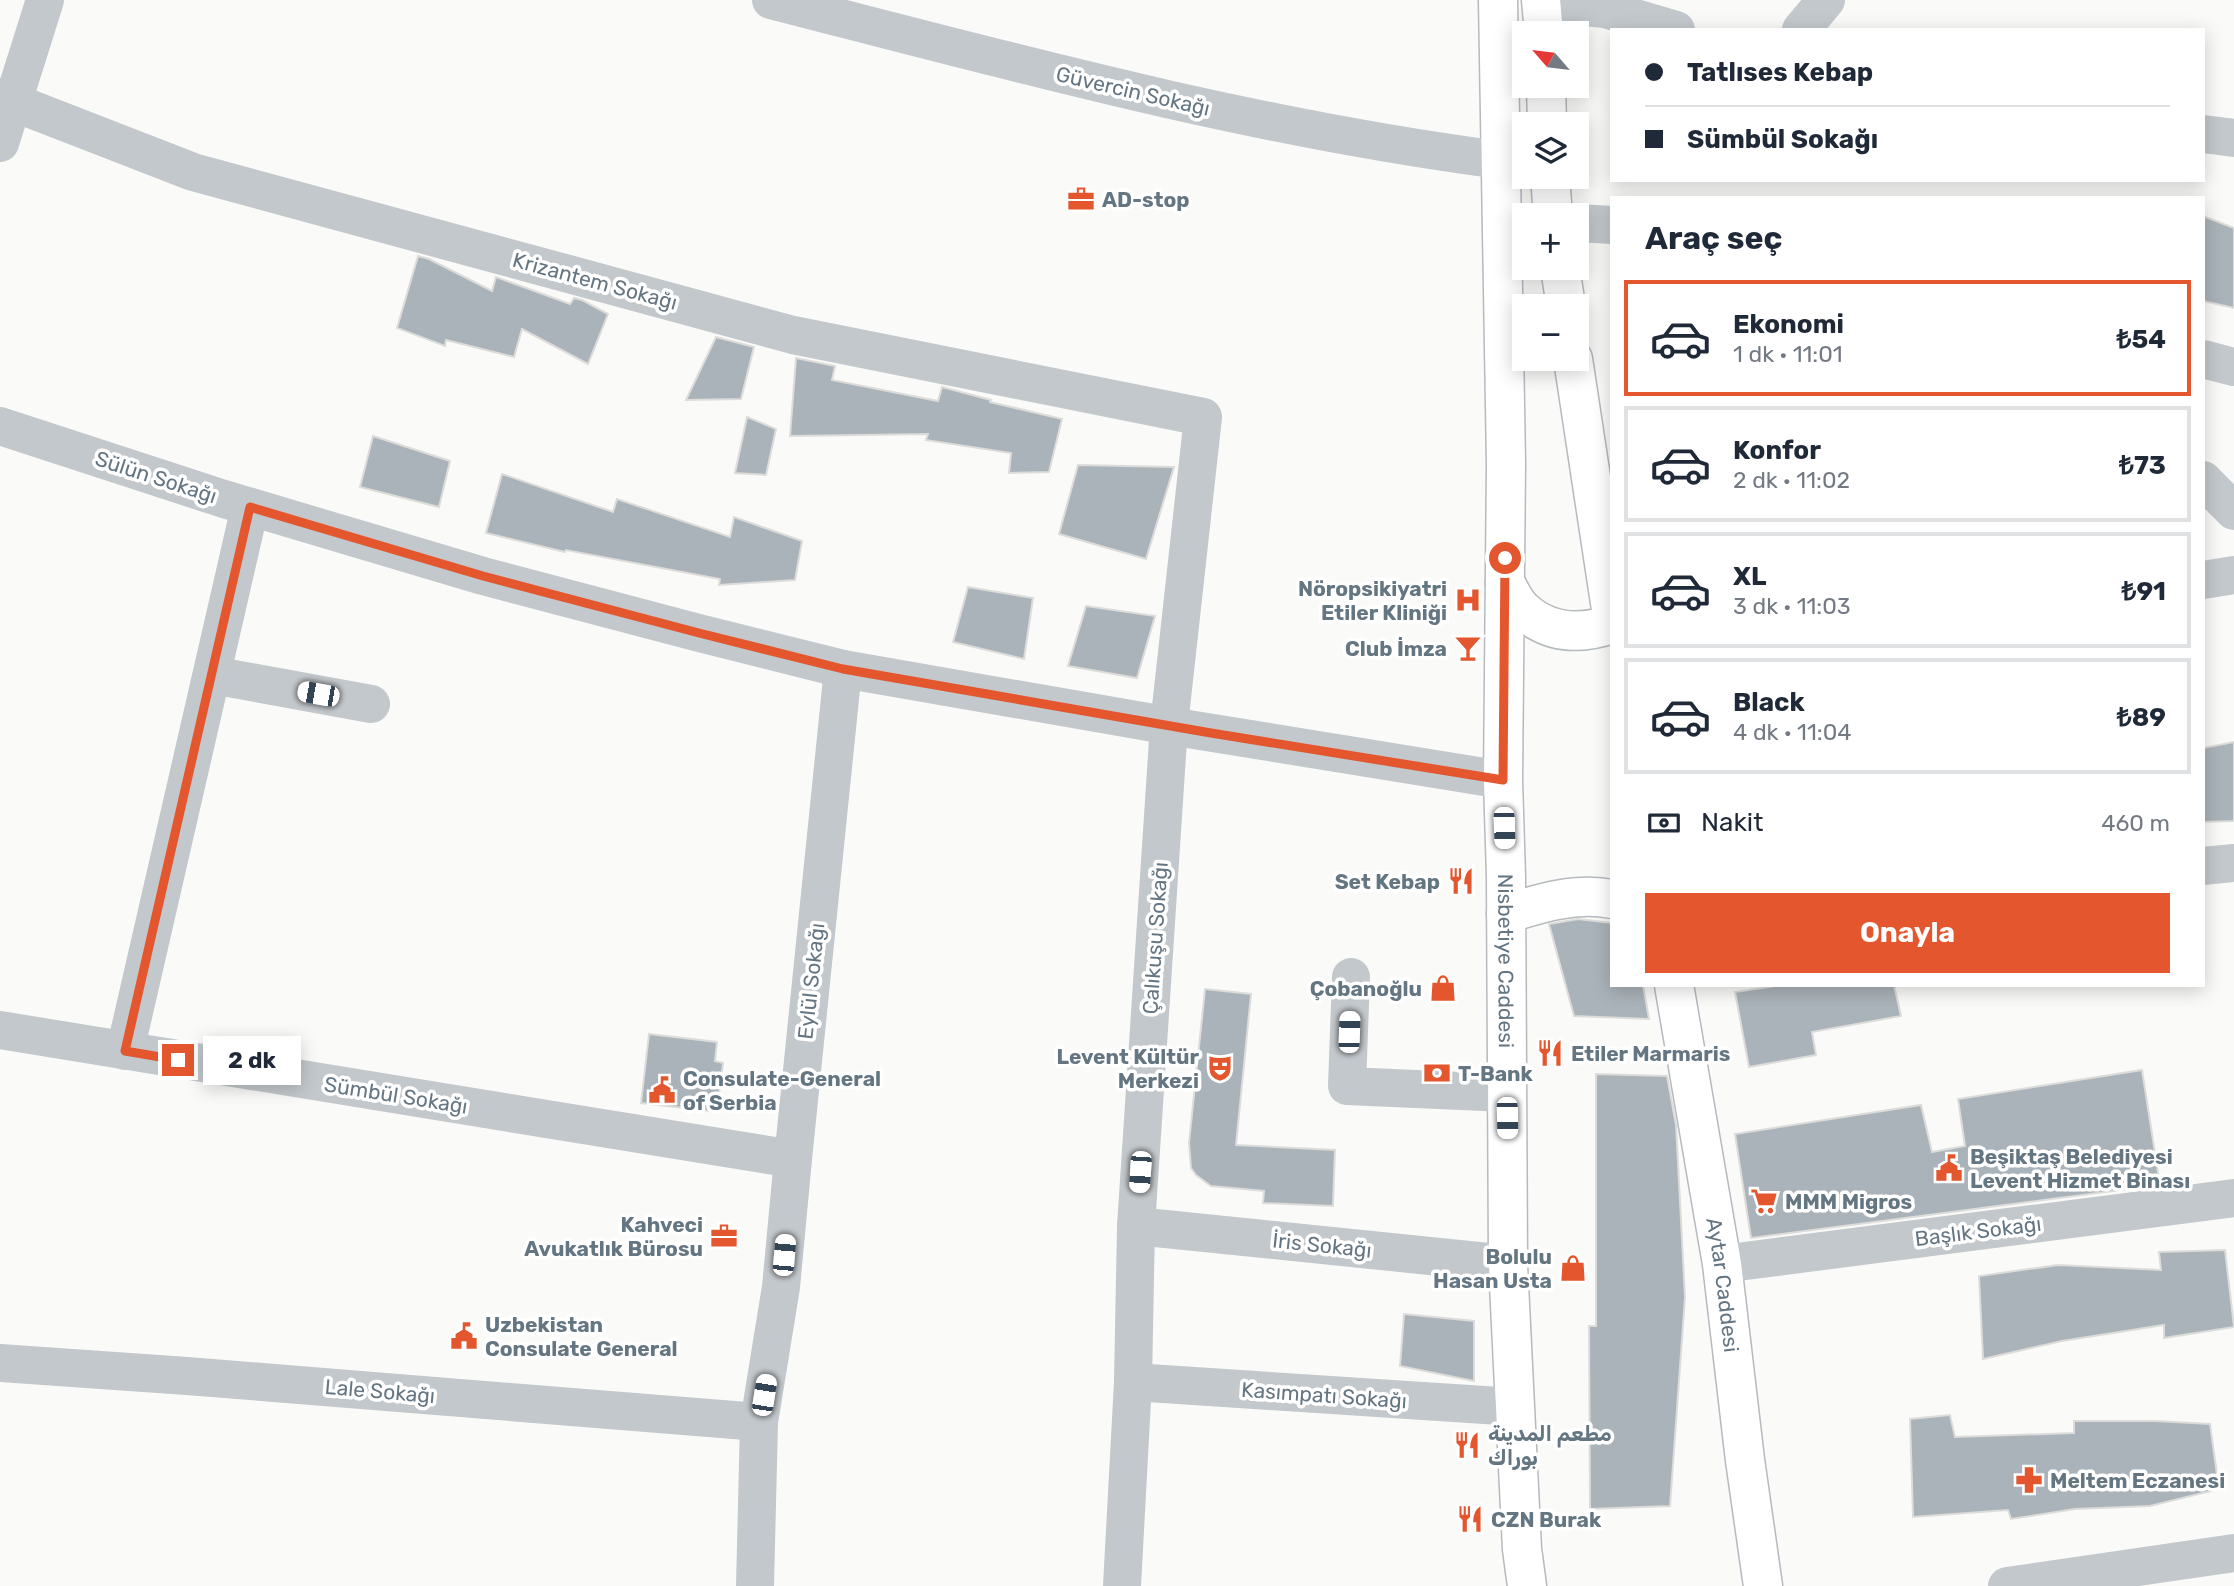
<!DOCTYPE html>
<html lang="tr">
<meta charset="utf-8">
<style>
:root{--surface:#fff;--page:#f2f2f3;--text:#1f2937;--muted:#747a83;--line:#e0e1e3;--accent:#e4572e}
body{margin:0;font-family:Rubik,"Noto Sans Arabic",sans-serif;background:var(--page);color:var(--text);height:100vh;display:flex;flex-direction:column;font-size:26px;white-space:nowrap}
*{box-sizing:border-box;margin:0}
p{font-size:23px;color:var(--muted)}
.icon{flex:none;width:38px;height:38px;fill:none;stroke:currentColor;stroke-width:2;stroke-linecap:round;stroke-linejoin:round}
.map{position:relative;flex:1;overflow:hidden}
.side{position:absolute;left:1610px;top:196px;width:595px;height:791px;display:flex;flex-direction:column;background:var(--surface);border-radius:0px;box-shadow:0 4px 18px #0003}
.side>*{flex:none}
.top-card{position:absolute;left:1610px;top:28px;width:595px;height:154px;border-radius:0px;box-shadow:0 4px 18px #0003;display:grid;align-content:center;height:154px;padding:0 35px;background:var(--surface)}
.needle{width:46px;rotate:298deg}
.buttons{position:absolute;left:1512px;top:21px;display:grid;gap:14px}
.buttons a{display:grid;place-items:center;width:77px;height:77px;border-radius:0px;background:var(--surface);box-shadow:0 4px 18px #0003;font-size:35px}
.end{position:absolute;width:32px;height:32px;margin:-16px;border:9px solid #e4572e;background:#fff;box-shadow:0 0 0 4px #fff}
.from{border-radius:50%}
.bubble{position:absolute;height:49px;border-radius:0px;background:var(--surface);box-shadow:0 4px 18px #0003;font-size:23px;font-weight:700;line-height:49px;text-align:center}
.car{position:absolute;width:21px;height:42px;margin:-21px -10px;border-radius:9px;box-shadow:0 0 5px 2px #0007;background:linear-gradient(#fff 24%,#345 0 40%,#fff 0 76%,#345 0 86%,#fff 0)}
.top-card b{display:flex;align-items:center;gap:24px;height:66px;font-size:26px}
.top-card b+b{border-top:2px solid var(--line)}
.top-card i{width:18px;height:18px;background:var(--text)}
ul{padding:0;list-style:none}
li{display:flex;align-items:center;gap:21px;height:116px;margin:0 14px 10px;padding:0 21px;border:4px solid var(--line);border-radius:0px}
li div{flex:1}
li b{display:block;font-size:26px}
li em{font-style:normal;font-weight:700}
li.selected{border-color:var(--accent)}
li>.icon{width:63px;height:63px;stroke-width:1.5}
h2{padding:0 35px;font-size:32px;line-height:84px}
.pay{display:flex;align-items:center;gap:18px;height:77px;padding:0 35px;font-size:26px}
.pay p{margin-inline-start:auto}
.action{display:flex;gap:14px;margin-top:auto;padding:14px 35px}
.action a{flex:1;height:80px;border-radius:0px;background:var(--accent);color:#fff;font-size:28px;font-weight:700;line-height:80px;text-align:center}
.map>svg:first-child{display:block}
</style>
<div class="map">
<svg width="2234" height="1586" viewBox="0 0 2234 1586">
<rect width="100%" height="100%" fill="#fafaf8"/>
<!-- building -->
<g fill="#aab3b9" stroke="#dcdcda" stroke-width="2">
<polygon points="2203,216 2234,228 2234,308 2203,301"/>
<polygon points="418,256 429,259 492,291 496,277 570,304 574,298 582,300 608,314 588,364 522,329 514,357 446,340 445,346 397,328"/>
<polygon points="716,337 754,347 741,399 686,400"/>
<polygon points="796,358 835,366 832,380 938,401 942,387 991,400 990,402 1062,419 1049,472 1009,473 1011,453 926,440 928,434 790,436"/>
<polygon points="747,417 776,429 766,475 735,473"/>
<polygon points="373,436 450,461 439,507 360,487"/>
<polygon points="1078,465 1174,467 1146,559 1059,534"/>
<polygon points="502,474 613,512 617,499 730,537 734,517 802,541 795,580 719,585 720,579 566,550 565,552 486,533"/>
<polygon points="968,587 1033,598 1024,659 953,642"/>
<polygon points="1086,606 1155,616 1137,678 1068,666"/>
<polygon points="2234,742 2234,821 2203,822 2203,748"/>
<polygon points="1578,919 1612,923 1612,985 1643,985 1649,1019 1574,1016 1549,924"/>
<polygon points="1781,985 1894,985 1901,1016 1812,1032 1816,1055 1749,1067 1735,992"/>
<polygon points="1205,989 1251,994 1236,1145 1335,1150 1333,1206 1263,1203 1264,1191 1211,1186 1196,1175 1191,1168 1189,1143"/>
<polygon points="649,1034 717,1042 715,1061 723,1063 719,1095 711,1094 709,1111 641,1103"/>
<polygon points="2142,1070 2160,1185 1751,1238 1735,1134 1921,1105 1932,1152 1965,1146 1958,1099"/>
<polygon points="1596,1074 1667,1076 1676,1125 1685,1297 1670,1506 1590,1509 1589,1326 1596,1326"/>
<polygon points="2225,1250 2234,1327 2164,1338 2164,1325 2062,1341 1983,1359 1979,1276 2058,1265 2161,1270 2159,1252"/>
<polygon points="1404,1314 1474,1321 1474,1381 1400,1366"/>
<polygon points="1950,1415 1955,1437 2074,1433 2074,1421 2156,1421 2210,1424 2219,1489 2150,1506 2075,1509 2011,1519 2008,1510 1913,1517 1910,1419"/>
</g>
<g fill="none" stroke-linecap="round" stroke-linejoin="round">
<defs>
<g id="major">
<path id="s1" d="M1498,0L1506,463L1503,780L1506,877L1508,1264L1522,1549L1527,1586"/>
<polyline points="1541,0 1544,33"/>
<polyline points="1546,86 1547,124"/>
<polyline points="1550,177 1553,215"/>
<polyline points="1560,268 1566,306"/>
<polyline points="1573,359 1612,616"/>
<path d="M1505,582C1510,591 1515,603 1523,610C1549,634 1580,635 1612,624"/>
<path d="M1506,914C1540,903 1576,892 1612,899"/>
<path id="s2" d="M1674,985L1722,1264L1745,1460L1763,1586"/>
</g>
</defs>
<!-- major casing -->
<use href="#major" stroke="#b5babe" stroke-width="41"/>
<!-- minor -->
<g stroke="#c3c8cc" stroke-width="38">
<path d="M771,0C1012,62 1253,128 1500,160"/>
<polyline points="1542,3 1605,9 1676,30"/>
<polyline points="1801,30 1826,0"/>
<polyline points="0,97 193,172 793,335 1203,417 1169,725 1136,1226 1133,1382 1122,1586"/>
<polyline points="2203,134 2234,138"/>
<polyline points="0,143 45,0"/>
<polyline points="1577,223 1612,225"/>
<polyline points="2203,359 2234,367"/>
<polyline points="0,426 224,499 483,576 699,633 843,669 1188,729 1503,780"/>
<polyline points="2203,480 2234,511"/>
<polyline points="2203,580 2234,575"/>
<polyline points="212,675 371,704"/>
<polyline points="2203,866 2234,863"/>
<polyline points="1351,977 1347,1086 1507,1093"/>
<polyline points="0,1030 793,1159"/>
<polyline points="125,1051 250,507"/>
<polyline points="1136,1226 1508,1264"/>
<polyline points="1722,1264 2234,1198"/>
<polyline points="0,1363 187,1376 759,1422"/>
<polyline points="1133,1382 1515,1407"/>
<polyline points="755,1586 759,1422 781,1287 793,1159 843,669"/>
<polyline points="2007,1586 2234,1553"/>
</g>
<!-- major -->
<use href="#major" stroke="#fff" stroke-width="38"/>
</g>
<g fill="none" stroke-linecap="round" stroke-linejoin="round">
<!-- route -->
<polyline stroke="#e4572e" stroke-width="9" points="178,1060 125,1051 250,507 483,576 699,633 843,669 1211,733 1503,780 1505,558"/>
</g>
<!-- icons -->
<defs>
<symbol id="office-bare" viewBox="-9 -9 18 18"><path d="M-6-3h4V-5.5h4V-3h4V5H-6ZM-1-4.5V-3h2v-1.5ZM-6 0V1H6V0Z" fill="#e4572e" stroke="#fff" stroke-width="2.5" paint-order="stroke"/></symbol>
<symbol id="hospital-bare" viewBox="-9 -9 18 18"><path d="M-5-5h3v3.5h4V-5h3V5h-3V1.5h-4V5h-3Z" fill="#e4572e" stroke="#fff" stroke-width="2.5" paint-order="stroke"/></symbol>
<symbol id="bar-bare" viewBox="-9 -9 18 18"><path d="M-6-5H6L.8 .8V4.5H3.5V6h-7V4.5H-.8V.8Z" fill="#e4572e" stroke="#fff" stroke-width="2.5" paint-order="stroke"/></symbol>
<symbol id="restaurant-bare" viewBox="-9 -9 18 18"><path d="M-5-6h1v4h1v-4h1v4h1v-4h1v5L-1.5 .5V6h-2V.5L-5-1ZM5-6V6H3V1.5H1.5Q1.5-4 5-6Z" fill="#e4572e" stroke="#fff" stroke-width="2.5" paint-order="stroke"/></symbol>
<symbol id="shop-bare" viewBox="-9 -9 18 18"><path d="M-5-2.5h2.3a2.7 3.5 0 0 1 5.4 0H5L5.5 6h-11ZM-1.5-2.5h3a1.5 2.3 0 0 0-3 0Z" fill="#e4572e" stroke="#fff" stroke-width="2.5" paint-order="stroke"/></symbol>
<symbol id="theatre-bare" viewBox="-9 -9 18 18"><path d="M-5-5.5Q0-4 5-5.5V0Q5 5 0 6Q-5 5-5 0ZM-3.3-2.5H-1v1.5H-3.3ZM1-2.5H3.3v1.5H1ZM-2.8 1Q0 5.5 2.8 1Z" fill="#e4572e" stroke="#fff" stroke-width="2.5" paint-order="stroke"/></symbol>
<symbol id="bank-bare" viewBox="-9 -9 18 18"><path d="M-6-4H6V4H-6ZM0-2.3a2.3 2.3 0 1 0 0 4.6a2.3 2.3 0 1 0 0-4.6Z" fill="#e4572e" stroke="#fff" stroke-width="2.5" paint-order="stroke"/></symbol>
<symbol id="civic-bare" viewBox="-9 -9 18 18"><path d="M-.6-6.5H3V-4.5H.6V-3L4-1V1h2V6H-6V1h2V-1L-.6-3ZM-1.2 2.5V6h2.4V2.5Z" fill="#e4572e" stroke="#fff" stroke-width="2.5" paint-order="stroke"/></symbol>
<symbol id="supermarket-bare" viewBox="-9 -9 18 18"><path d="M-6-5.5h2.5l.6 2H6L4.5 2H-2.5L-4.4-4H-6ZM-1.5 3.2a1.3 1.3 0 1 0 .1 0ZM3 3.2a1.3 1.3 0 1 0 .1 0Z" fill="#e4572e" stroke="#fff" stroke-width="2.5" paint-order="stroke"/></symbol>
<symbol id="pharmacy-bare" viewBox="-9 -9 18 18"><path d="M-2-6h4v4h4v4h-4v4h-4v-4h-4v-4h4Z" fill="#e4572e" stroke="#fff" stroke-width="2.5" paint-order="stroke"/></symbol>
</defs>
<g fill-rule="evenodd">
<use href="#office-bare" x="1062" y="180" width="38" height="38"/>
<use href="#hospital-bare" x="1449" y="581" width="38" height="38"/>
<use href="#bar-bare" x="1449" y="629" width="38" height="38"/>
<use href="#restaurant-bare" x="1442" y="862" width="38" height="38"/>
<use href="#shop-bare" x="1424" y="969" width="38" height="38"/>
<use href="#restaurant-bare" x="1531" y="1034" width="38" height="38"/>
<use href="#theatre-bare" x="1201" y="1049" width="38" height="38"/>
<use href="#bank-bare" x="1418" y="1054" width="38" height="38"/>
<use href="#civic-bare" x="643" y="1071" width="38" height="38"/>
<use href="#civic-bare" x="1930" y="1149" width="38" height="38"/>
<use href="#supermarket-bare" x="1745" y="1182" width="38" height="38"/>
<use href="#office-bare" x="705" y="1217" width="38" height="38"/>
<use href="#shop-bare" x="1554" y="1249" width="38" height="38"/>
<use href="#civic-bare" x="445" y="1317" width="38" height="38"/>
<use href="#restaurant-bare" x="1448" y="1426" width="38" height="38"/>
<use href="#pharmacy-bare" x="2010" y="1461" width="38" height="38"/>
<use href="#restaurant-bare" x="1451" y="1500" width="38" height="38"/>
</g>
<g text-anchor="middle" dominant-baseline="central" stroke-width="7" stroke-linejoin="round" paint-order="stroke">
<!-- street labels -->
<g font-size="21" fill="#657683" stroke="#fff">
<text transform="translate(1133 91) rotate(13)">Güvercin Sokağı</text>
<text transform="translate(595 281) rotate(15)">Krizantem Sokağı</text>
<text transform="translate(156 477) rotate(18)">Sülün Sokağı</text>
<text transform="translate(1155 938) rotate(-86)">Çalıkuşu Sokağı</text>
<text stroke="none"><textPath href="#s1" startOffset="961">Nisbetiye Caddesi</textPath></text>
<text transform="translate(811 981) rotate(-84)">Eylül Sokağı</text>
<text transform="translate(396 1095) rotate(9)">Sümbül Sokağı</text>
<text transform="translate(1978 1231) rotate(-7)">Başlık Sokağı</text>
<text transform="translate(1322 1245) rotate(6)">İris Sokağı</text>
<text stroke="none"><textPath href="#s2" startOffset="304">Aytar Caddesi</textPath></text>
<text transform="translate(380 1391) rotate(5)">Lale Sokağı</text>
<text transform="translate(1324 1395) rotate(4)">Kasımpatı Sokağı</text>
</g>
<!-- poi labels -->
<g font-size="21" font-weight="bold" fill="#657683" stroke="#fff" text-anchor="start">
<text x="1102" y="199">AD-stop</text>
<text x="1447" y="588" text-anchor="end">Nöropsikiyatri<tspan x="1447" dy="24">Etiler Kliniği</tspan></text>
<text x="1447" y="648" text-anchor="end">Club İmza</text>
<text x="1440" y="881" text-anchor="end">Set Kebap</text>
<text x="1422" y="988" text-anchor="end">Çobanoğlu</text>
<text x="1571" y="1053">Etiler Marmaris</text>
<text x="1199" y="1056" text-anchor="end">Levent Kültür<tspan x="1199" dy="24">Merkezi</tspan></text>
<text x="1458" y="1073">T-Bank</text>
<text x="683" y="1078">Consulate-General<tspan x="683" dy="24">of Serbia</tspan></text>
<text x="1970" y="1156">Beşiktaş Belediyesi<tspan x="1970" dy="24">Levent Hizmet Binası</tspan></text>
<text x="1785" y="1201">MMM Migros</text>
<text x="703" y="1224" text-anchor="end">Kahveci<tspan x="703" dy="24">Avukatlık Bürosu</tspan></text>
<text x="1552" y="1256" text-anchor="end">Bolulu<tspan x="1552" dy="24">Hasan Usta</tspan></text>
<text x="485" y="1324">Uzbekistan<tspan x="485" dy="24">Consulate General</tspan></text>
<text x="1488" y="1433">مطعم المدينة<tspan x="1488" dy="24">بوراك</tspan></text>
<text x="2050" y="1480">Meltem Eczanesi</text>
<text x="1491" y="1519">CZN Burak</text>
</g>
</g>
</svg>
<div class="buttons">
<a><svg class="needle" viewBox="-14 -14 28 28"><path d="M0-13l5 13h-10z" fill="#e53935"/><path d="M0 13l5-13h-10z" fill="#747a83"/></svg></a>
<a><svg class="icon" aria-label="layers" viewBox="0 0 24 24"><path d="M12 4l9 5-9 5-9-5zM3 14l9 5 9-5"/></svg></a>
<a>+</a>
<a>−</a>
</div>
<i class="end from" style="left:1505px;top:558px"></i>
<i class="end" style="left:178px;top:1060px"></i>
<div class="bubble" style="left:203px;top:1036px;width:98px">2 dk</div>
<i class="car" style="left:318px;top:694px;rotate:280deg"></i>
<i class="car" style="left:1504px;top:828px;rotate:178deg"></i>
<i class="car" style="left:1349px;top:1032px;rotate:2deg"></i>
<i class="car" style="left:1507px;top:1118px;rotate:179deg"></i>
<i class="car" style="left:1140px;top:1172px;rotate:184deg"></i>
<i class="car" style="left:784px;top:1255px;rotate:5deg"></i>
<i class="car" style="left:764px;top:1395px;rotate:9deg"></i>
<div class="top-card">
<b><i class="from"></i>Tatlıses Kebap</b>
<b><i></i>Sümbül Sokağı</b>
</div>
<section class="side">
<h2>Araç seç</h2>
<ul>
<li class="selected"><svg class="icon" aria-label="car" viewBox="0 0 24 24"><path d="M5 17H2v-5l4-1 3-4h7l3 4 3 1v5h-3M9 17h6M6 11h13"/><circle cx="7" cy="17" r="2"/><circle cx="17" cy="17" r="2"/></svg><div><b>Ekonomi</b><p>1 dk · 11:01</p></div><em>₺54</em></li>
<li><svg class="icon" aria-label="car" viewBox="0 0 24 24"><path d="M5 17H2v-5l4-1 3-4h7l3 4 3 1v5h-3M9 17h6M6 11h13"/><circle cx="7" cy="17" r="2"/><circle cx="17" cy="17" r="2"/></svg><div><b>Konfor</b><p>2 dk · 11:02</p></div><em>₺73</em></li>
<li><svg class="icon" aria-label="car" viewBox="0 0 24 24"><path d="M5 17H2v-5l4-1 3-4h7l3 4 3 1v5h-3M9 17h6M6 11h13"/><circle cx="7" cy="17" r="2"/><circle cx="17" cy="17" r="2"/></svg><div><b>XL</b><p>3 dk · 11:03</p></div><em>₺91</em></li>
<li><svg class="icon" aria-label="car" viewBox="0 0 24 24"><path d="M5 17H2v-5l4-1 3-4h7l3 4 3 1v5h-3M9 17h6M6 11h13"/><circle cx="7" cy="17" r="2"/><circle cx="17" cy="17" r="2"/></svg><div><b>Black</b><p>4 dk · 11:04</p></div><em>₺89</em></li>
</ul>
<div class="pay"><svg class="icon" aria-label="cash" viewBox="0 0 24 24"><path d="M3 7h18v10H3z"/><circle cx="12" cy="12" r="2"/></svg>Nakit<p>460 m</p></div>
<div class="action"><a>Onayla</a></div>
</section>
</div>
